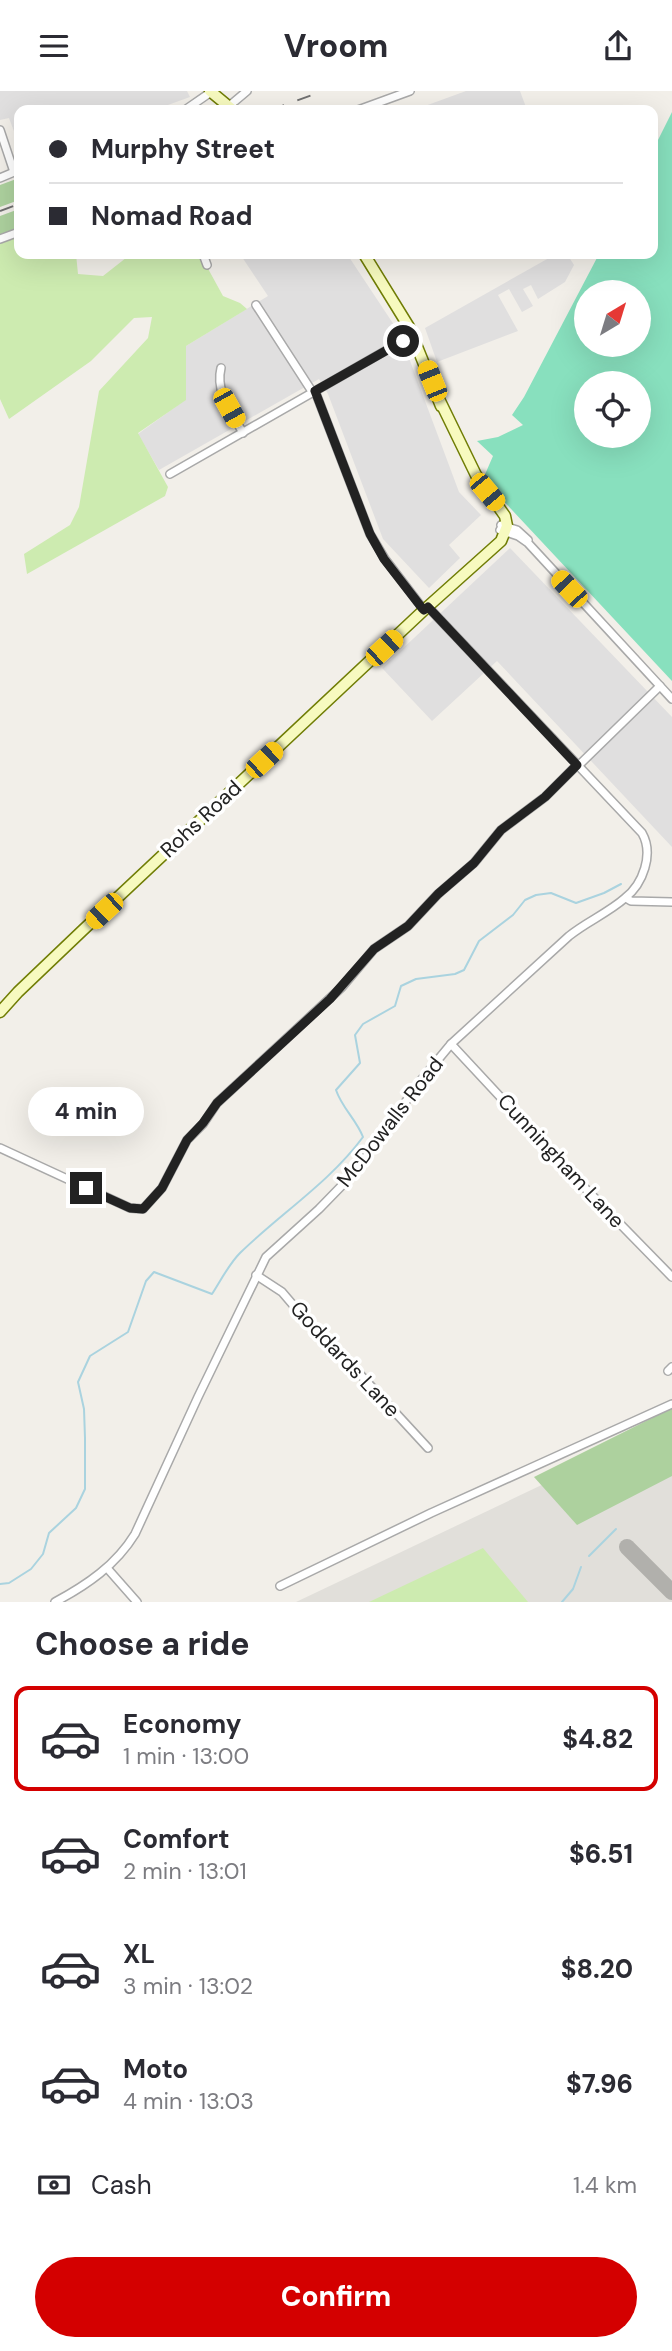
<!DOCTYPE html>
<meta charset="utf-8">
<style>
:root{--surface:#fff;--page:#f7f7f7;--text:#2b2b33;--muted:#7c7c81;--line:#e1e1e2;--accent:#d40000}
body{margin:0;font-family:"DM Sans",sans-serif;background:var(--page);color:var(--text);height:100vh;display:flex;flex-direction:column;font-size:26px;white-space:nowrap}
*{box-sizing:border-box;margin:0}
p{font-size:23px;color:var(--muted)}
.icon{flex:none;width:38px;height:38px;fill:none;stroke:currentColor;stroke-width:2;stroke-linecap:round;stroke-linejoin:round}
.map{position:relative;height:1511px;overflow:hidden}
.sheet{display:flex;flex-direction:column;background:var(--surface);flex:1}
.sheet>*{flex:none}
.top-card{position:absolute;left:14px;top:14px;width:644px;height:154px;border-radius:14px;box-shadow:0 7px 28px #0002;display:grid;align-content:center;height:154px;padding:0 35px;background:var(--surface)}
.needle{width:46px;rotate:38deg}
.fabs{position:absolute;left:574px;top:189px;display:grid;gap:14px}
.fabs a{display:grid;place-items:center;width:77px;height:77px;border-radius:50%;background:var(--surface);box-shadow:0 7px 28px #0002;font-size:35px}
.end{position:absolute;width:32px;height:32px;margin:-16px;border:9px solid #222;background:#fff;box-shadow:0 0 0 4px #fff}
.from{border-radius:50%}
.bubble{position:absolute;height:49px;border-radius:24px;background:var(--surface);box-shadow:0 7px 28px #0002;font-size:23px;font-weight:800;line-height:49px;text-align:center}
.car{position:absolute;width:21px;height:42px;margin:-21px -10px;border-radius:9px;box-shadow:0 0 5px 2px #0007;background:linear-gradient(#f5c518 24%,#345 0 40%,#f5c518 0 76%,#345 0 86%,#f5c518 0)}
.top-card b{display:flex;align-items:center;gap:24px;height:66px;font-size:26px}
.top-card b+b{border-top:2px solid var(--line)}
.top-card i{width:18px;height:18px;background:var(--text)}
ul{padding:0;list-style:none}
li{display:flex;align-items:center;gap:21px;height:105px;margin:0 14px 10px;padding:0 21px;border:4px solid transparent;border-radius:14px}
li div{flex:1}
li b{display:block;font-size:26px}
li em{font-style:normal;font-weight:800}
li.on{border-color:var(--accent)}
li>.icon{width:63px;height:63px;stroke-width:1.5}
h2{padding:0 35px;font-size:32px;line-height:84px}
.pay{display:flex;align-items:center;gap:18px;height:77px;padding:0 35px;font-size:26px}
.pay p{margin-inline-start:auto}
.primary-button{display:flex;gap:14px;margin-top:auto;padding:14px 35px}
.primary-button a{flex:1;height:80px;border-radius:42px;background:var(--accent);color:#fff;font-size:28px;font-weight:800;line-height:80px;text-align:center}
header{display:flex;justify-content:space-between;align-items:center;height:91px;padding:0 35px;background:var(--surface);font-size:32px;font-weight:800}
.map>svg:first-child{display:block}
</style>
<header><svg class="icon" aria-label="menu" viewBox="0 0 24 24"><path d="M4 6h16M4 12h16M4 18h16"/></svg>Vroom<svg class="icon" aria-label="share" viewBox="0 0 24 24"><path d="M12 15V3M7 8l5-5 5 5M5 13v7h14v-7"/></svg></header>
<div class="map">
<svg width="672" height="1511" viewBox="0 0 672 1511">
<rect width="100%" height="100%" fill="#f2efe9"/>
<!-- residential -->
<g fill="#e0dfdf">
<polygon points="0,0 187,0 190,6 154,19 19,19 19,54 9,27 0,29"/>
<polygon points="466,0 520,0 527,19 414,19"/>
<polygon points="240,163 347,163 400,243 459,401 481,424 449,454 460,467 429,497 383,448 328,303 319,288 159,379 138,343 185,309 186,255 268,205"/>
<polygon points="556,163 567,163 574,174 565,191 538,208 531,194 523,198 533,215 522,221 509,198 498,204 518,240 437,271 425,237"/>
<polygon points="510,457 672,626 672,756 497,570 432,630 382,577"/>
</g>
<!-- airport -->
<polygon fill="#e1dfda" points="672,1332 672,1511 296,1511 355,1483"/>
<!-- grass -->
<g fill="#cdebb0">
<polygon points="19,146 19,163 76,163 78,183 103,185 131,163 200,163 223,205 240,212 247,218 186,255 186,309 138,342 168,396 165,405 27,483 24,463 70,434 79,416 99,300 148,247 152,226 134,227 91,270 9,328 0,308 0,152"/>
<polygon points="483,1457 528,1511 369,1511"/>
</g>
<!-- forest -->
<g fill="#add19e">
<polygon points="19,87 19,109 0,116 0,94"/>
<polygon points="19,118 19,138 0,144 0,125"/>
<polygon points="672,1317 672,1385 577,1434 534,1386"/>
</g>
<!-- pitch -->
<path fill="#88e0be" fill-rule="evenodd" d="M672,21V590L483,388L493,365L477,350L498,346L523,334L512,324L524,306L599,163H653V59ZM586,201H639V254H586ZM586,292H639V345H586Z"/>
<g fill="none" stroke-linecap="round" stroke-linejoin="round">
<!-- stream -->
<g stroke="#aad3df" stroke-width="2">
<polyline points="589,1465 616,1438"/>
<path d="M0,1493L9,1492L31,1478L43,1463L49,1442L76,1417L85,1398V1347L84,1318L78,1291L90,1265L128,1241L146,1190L154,1181L212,1203C221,1189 229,1173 240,1162C281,1122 329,1092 363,1046C356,1028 342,1017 336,999L360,972L355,944L363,933L395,915L401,895L416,888L455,883L464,879L479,850L513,824L525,809L536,804L551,802L576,812L604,802L621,793"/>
<polyline points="562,1511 573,1498 581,1476"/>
</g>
<!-- taxiway -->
<polyline stroke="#b1b0ac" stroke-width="16" points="627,1456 672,1501"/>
<defs>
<g id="street">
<polyline points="228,16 247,0"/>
<polyline points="185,19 211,1"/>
<polyline points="358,19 410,0"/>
<polyline points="0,39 14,81"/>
<polyline points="0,87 19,79"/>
<polyline points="0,148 19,141"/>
<polyline points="203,163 207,174"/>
<polyline points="256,214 313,302"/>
<path d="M221,277C215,301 232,322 243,342"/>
<polyline points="315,300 370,443 385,468 424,519"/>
<polyline points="170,383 413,244"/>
<polyline points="501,434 517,439 528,449"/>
<polyline points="500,439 518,445 528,452 672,608"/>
<polyline points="578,675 660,595"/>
<polyline points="626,807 631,810 672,811"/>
<polyline points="451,953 585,1097 672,1186"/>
<polyline points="0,1057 130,1117 143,1118 162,1097 187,1049 203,1033 217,1012 342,896 374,858 408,835 438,803 474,772 501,739 545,706 577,674"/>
<polyline points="256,1184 282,1201 311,1235 357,1280 428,1357"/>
<polyline points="668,1280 672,1276"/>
<polyline points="107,1477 137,1511"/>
<polyline points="280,1495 431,1422 672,1313"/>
<path d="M55,1511C87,1494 116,1474 135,1443L198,1306L266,1166L319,1118L355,1081L422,988L451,953L569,845C586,831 608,822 625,807C643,793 654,763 642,742L428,516"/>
</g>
<g id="secondary">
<polyline points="210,0 233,19"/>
<polyline points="364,163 409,236 441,315"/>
<polyline points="0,921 18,901 83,839 424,519 501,450 507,435 505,425 476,384 439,308"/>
</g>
</defs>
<!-- street casing -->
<use href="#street" stroke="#a9a9a9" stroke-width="10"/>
<!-- secondary casing -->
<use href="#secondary" stroke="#707d05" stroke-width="13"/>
<!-- street -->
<use href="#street" stroke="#fff" stroke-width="7"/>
<!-- secondary -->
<use href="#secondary" stroke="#f7fabf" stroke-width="10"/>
<!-- rail -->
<g stroke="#707070" stroke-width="2" stroke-dasharray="14 14" stroke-linecap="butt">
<polyline points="271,19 323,0"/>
<polyline points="0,120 19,113"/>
</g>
</g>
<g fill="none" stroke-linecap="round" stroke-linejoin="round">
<!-- route -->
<polyline stroke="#222" stroke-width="9" points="86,1097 130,1117 143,1118 162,1097 187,1049 203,1032 217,1012 330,908 374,858 408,835 438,803 474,772 501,739 545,706 577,674 428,516 424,519 422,517 384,468 370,443 315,300 403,250"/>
</g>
<g text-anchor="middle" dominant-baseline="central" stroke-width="7" stroke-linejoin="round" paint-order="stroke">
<!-- street labels -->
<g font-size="21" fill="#222" stroke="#fff">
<text transform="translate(201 728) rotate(-43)">Rohs Road</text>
<text transform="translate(390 1031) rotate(-52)">McDowalls Road</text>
<text transform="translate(561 1070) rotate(47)">Cunningham Lane</text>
<text transform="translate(345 1268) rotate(47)">Goddards Lane</text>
</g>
</g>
</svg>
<div class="fabs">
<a><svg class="needle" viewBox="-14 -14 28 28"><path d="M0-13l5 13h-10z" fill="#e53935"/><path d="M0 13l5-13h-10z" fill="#7c7c81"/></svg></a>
<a><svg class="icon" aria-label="locate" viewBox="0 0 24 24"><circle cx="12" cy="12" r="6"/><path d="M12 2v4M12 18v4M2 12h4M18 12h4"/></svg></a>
</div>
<i class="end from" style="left:403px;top:250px"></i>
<i class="end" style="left:86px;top:1097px"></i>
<div class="bubble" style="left:28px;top:996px;width:116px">4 min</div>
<i class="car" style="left:432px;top:290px;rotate:338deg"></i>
<i class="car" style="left:229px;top:317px;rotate:151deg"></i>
<i class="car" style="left:487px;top:401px;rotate:140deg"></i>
<i class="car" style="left:569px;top:498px;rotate:317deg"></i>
<i class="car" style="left:384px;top:557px;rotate:47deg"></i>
<i class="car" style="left:264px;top:669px;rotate:47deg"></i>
<i class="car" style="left:104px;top:820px;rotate:227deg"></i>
<div class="top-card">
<b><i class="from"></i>Murphy Street</b>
<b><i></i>Nomad Road</b>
</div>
</div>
<section class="sheet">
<h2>Choose a ride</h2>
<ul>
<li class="on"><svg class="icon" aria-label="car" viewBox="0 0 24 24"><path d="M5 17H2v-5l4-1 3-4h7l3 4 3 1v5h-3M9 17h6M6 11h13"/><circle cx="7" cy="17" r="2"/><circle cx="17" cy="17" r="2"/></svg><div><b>Economy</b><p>1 min · 13:00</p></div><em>$4.82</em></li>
<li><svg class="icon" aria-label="car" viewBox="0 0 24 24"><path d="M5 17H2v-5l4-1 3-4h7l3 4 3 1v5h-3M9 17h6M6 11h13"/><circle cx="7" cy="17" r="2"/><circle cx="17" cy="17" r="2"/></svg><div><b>Comfort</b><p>2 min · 13:01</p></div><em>$6.51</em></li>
<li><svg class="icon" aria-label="car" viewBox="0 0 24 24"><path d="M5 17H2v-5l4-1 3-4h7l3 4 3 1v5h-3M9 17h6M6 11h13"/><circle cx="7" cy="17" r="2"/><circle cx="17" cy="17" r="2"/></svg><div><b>XL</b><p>3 min · 13:02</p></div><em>$8.20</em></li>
<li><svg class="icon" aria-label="car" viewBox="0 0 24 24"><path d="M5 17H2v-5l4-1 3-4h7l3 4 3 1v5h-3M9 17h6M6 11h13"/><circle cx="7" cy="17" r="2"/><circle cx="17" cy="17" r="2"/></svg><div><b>Moto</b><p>4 min · 13:03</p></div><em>$7.96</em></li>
</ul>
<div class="pay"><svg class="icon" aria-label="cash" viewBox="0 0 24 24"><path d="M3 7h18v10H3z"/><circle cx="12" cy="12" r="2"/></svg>Cash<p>1.4 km</p></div>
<div class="primary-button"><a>Confirm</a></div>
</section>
